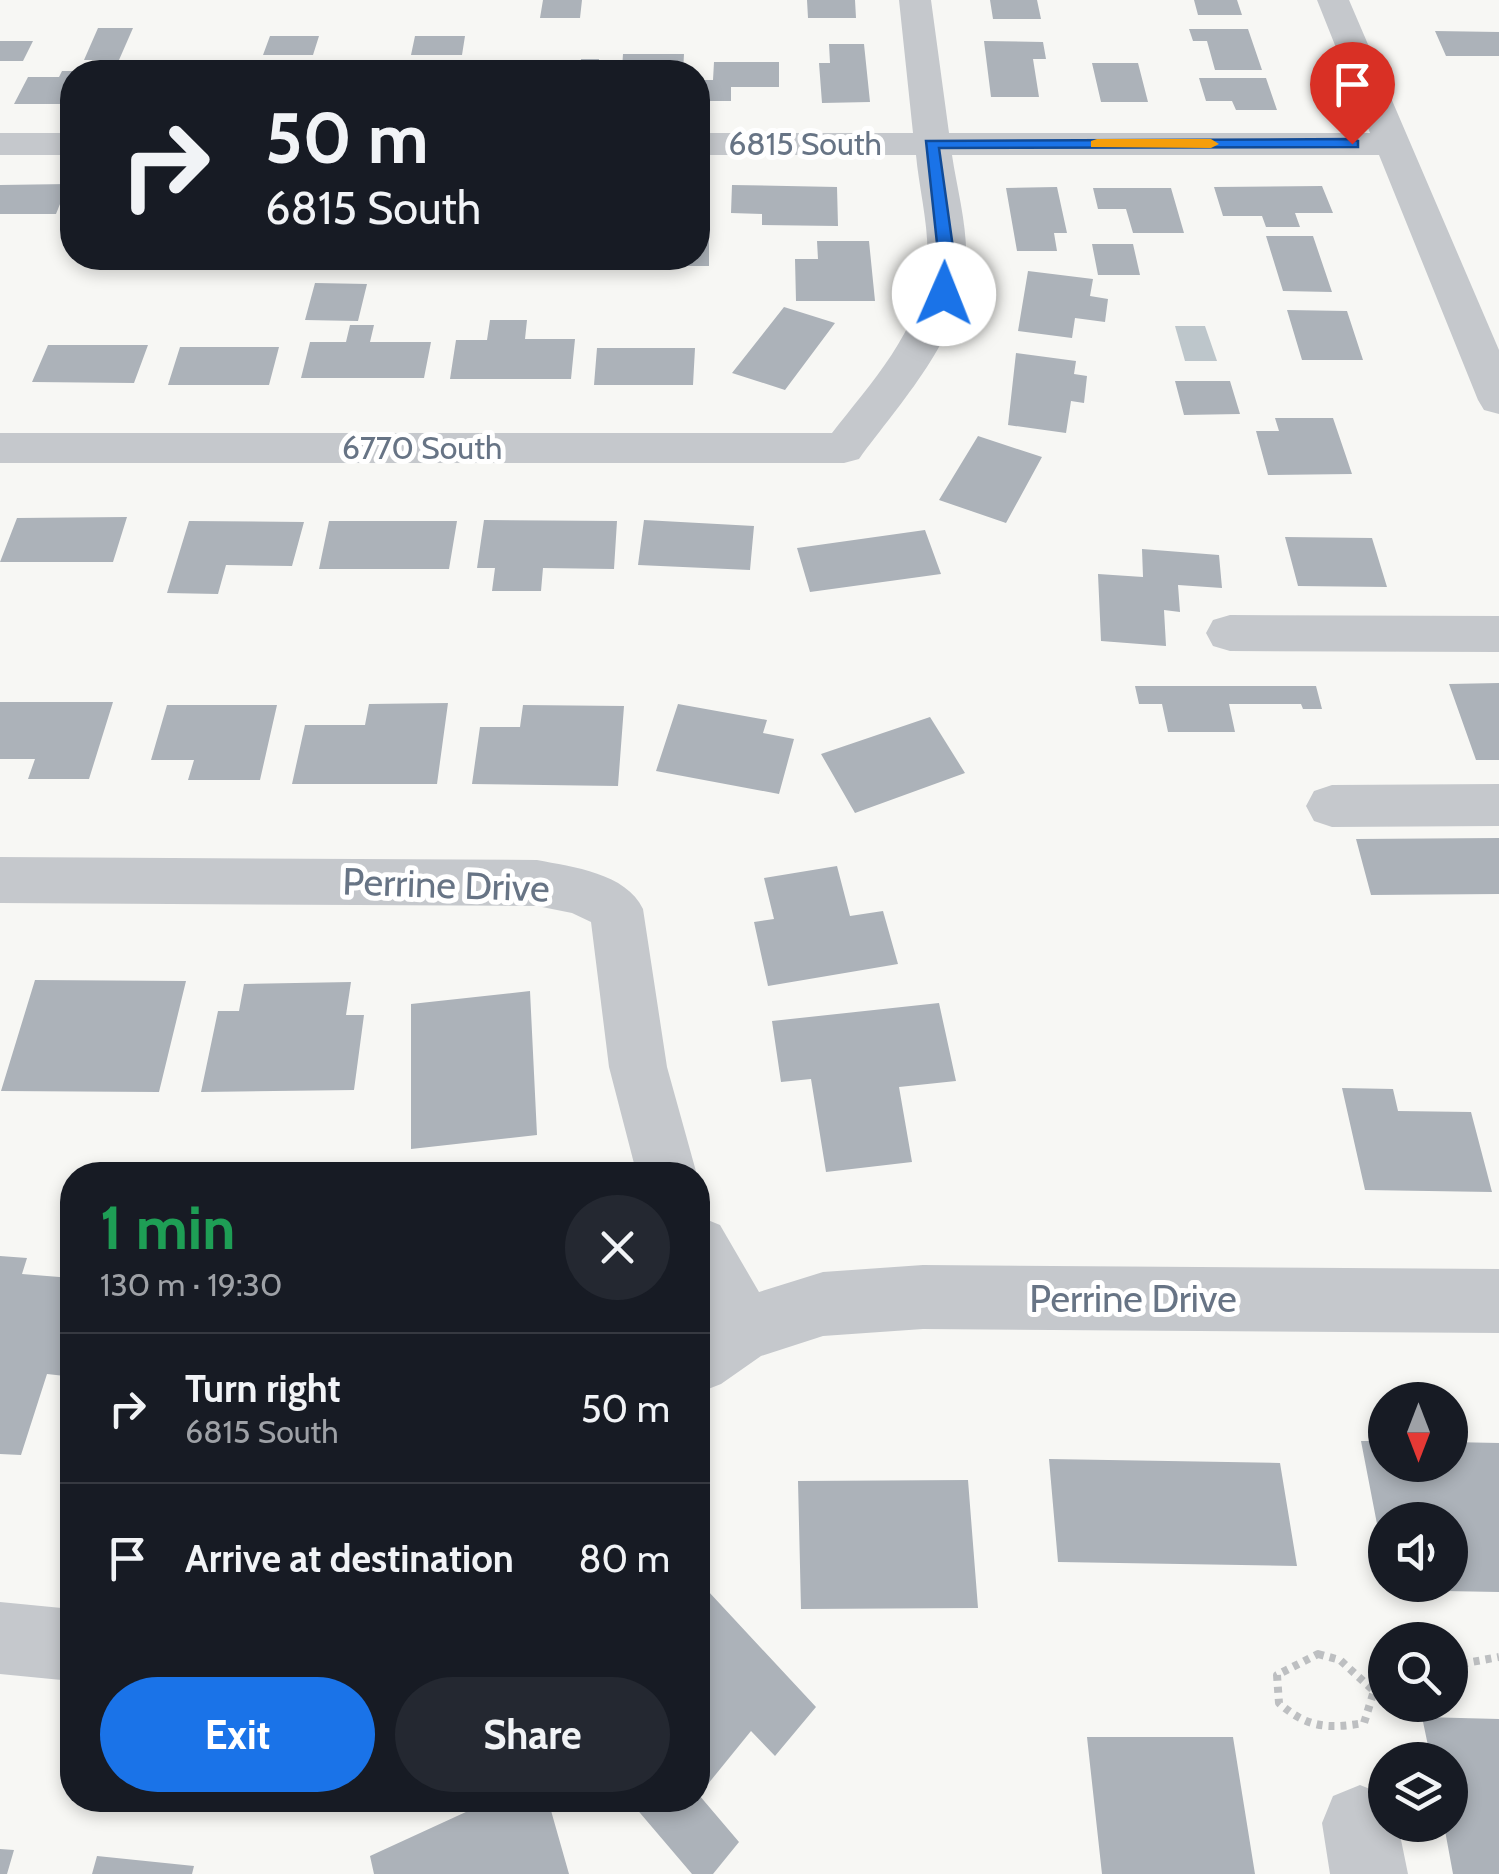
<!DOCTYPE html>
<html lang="en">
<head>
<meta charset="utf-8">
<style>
	:root { --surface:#171b24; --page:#242831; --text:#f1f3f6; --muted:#9ea1a6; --line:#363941; --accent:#1a73e8 }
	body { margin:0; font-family:Cabin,sans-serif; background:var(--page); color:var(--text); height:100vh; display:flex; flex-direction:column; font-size:38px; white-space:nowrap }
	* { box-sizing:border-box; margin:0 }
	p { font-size:32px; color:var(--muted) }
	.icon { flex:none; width:55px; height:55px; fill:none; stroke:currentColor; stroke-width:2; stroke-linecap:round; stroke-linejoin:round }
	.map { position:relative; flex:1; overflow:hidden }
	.sheet { position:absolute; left:60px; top:1162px; width:650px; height:650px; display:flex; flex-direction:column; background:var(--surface); border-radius:40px; box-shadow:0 5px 15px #0003 }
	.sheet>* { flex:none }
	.guide { position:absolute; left:60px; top:60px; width:650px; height:210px; border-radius:40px; box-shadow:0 5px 15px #0003; background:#171b24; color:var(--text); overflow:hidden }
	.needle { width:65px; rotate:180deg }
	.buttons { position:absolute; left:1368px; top:1382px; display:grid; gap:20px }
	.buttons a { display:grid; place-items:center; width:100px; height:100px; border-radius:50%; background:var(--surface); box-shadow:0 5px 15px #0003; font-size:50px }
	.pin { position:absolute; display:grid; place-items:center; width:85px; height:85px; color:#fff; margin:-102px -42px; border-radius:50% 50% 50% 0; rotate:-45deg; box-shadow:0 0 10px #0007 }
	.pin .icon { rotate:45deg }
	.me { position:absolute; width:110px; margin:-55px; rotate:1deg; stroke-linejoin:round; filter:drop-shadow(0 0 8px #0008) }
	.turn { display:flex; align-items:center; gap:35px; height:210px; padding:0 40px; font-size:45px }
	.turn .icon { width:130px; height:130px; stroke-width:2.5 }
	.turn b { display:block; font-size:70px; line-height:85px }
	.round { display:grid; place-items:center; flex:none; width:105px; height:105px; border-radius:52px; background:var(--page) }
	.headline { display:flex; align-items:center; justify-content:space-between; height:170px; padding:0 40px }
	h1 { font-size:60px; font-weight:700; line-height:75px; color:#1e9e55 }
	.action { display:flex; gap:20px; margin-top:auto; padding:20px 40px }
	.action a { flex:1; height:115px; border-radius:60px; background:var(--accent); color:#fff; font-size:40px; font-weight:700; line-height:115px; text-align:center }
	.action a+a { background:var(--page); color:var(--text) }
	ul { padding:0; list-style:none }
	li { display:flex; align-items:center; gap:30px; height:150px; padding:0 40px; border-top:2px solid var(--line) }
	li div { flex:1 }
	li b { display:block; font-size:38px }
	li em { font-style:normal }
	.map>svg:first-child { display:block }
</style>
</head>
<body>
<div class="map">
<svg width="1499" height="1874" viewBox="0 0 1499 1874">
	<rect width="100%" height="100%" fill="#f7f7f4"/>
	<path fill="#bdc6cb" d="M1175,326H1205L1217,361H1185Z"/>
	<path fill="#acb2b9" d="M543,0H582L580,18H540Z
		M807,0H855L856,18H808Z
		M990,0H1037L1041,19H993Z
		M1194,0H1237L1242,15H1198Z
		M98,28H133L119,60H84Z
		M1189,29H1248L1262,70H1215L1207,41H1193Z
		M1435,31L1499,32V56H1446Z
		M270,36H319L313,55H263Z
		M415,36H465L462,55H411Z
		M0,41H33L23,61H0Z
		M984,41L1043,42L1046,59H1033L1039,97H991Z
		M829,44H864L870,102L822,103L819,63H830Z
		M623,54H684L683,72H609L622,69Z
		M581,59H599L598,72H580Z
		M319,61H395L392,72H315Z
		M129,62L203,63L199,72H124Z
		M714,62H779V87H731V101H701V80H713Z
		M1092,63H1138L1148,102H1101Z
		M62,71H72V104H14L28,77H59Z
		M1199,78H1266L1277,110H1236L1232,101H1206Z
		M68,184L56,214H0V185Z
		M732,185L837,187L838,226L762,225V214L731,213Z
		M1322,186L1333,213H1295L1300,227H1266L1262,216H1223L1214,187Z
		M1057,187L1067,233H1054L1057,251H1017L1006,188Z
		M1093,188H1171L1184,233H1133L1126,209H1098Z
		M698,233H709V266H671L672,258H698Z
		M1266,236H1313L1332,292L1283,291Z
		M817,241H869L875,301H796L795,259H818Z
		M1092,244H1133L1140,275H1098Z
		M1028,271L1093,279L1090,296L1108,299L1105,322L1075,318L1072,338L1018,331Z
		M315,283L367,284L358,321L305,320Z
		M784,307L835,323L785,390L732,373Z
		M1287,310L1347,311L1363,360H1302Z
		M490,320H527L525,339H575L571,379H450L456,340H487Z
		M350,325H374L370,342H431L424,378H301L310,342H346Z
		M48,345H148L134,383L32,382Z
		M180,347H279L269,385H168Z
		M597,348H695L693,385H594Z
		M1016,353L1076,361L1074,374L1087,376L1084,403L1071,401L1066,433L1008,425Z
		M1175,381H1230L1240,414L1184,415Z
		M1275,418H1333L1352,474L1268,475L1256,431H1279Z
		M978,436L1042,457L1006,523L939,500Z
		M127,517L113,562H0L17,518Z
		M484,520L617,521L614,569L543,568L541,591H492L495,568H477Z
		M644,520L754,526L750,570L638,565Z
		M189,521L304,522L292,566L226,565L218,594L167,593Z
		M329,521H457L449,569H319Z
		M925,530L941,574L810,592L797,548Z
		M1285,537L1372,538L1387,587L1298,586Z
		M1142,549L1219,555L1222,588L1178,585L1180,612L1164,610L1166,646L1101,641L1098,574L1143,577Z
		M1499,683V760H1476L1449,684Z
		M1135,686H1316L1322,709H1303L1301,704H1229L1235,732H1168L1162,704H1139Z
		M0,702H113L89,779H28L35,759H0Z
		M448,703L437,784H292L305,725H365L369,704Z
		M678,704L767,720L763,733L794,739L779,794L656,771Z
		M167,705H277L260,780H188L194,760H151Z
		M523,705L624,706L618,786L472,784L480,727H520Z
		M930,717L965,773L855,813L821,754Z
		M1499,838V894L1371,895L1356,839Z
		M837,866L850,916L883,911L898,964L768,986L754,922L774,919L764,878Z
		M35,980L186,981L159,1092L1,1091Z
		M351,982L346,1015H364L354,1090L201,1092L218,1011H239L244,984Z
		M530,991L537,1135L411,1149V1004Z
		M939,1003L956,1081L899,1087L912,1162L826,1172L811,1079L781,1082L772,1021Z
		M1342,1088L1393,1089L1398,1111L1471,1112L1492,1192L1365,1190Z
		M0,1256L27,1258L22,1274L72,1278V1354L65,1376L47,1374L21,1455L0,1454Z
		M1361,1441H1385V1465H1450V1442L1499,1443V1592L1390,1590L1389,1585H1450V1520H1385L1383,1555Z
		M1049,1459L1280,1463L1297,1566L1058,1562Z
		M968,1480L978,1608L801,1609L798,1481Z
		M708,1591L816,1707L775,1756L751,1731L699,1795L739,1842L713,1874H692L629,1800H698V1603Z
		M1422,1717L1499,1719V1874H1453L1444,1825H1450V1760H1431Z
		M1087,1737H1233L1255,1874H1102Z
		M492,1800H548L569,1874H374L370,1856Z
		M0,1849L14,1850L7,1874H0Z
		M97,1856L194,1866L192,1874H92Z"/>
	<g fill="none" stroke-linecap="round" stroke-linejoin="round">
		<path stroke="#bdbfc1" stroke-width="8" stroke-dasharray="6 6" stroke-linecap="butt" d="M1318,1654L1340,1660L1374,1691L1364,1723C1328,1729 1307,1728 1279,1703L1277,1675Z
			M1450,1666L1499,1657
			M1374,1691L1385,1680"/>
		<path fill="#c5c8cc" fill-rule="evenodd" d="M899,0H931L949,133H1370L1317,0H1349L1499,350V414L1484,410L1478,400L1379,155H952C957,189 968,228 966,263C963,336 900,403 859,459L844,463H0V433H832C870,384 921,330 927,264C930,230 919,189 916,155H698V133H913Z
			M0,133H72V155H0Z
			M1230,615L1499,616V652L1230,651L1213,646L1206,633L1213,620Z
			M1499,784V826L1332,827L1314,821L1306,806L1314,791L1332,785Z
			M0,857L537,860C573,867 626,873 643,909L667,1067L697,1175H637L609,1067L591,922L572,913L537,906L0,903Z
			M698,1216L720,1225L759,1292L823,1272L923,1265L1499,1269V1333L923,1329L823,1336L761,1356L721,1384L698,1393V1323L703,1319L698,1308Z
			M0,1602L72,1609V1681L0,1674Z
			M1360,1785L1385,1795V1825H1398L1408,1874H1330L1322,1823L1333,1796Z"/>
	</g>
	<path fill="#1a73e8" stroke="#114b97" stroke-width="2.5" d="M1352,139L1358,141V147L939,148L955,262L952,294L944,299L936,294L939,262L926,141Z"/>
	<path fill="#f59e0b" d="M1097,139H1211L1219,144L1211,148L1091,147V141Z"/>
	<g text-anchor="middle" stroke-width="10" stroke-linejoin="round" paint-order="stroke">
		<g font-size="32" fill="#677485" stroke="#fff">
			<text x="805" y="155">6815 South</text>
			<text x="422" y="459">6770 South</text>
		</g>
		<g font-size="38" fill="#677485" stroke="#fff">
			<text transform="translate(446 885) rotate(2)" y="13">Perrine Drive</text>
			<text x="1133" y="1312">Perrine Drive</text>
		</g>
	</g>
</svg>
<div class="buttons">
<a><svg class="needle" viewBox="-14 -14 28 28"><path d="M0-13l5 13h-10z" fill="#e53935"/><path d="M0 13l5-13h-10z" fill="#9ea1a6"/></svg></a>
<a><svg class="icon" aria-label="sound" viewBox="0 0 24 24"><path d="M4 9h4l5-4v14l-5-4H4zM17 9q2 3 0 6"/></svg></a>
<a><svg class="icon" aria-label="search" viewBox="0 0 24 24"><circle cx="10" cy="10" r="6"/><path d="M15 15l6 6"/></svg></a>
<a><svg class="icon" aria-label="layers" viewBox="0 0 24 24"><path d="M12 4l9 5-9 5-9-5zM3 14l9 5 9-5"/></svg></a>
</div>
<div class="pin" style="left:1352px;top:144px;background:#d93025"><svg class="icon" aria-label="arrive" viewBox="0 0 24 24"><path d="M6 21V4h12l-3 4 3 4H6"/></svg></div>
<svg class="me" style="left:944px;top:294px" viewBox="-20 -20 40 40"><circle r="19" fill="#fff"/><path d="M0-13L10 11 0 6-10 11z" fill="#1a73e8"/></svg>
<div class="guide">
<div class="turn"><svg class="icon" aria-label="right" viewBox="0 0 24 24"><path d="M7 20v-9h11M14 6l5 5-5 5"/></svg><div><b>50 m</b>6815 South</div></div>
</div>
<section class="sheet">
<div class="headline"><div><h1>1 min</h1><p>130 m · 19:30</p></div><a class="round"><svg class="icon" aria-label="close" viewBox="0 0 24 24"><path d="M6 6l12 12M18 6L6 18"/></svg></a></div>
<ul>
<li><svg class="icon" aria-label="right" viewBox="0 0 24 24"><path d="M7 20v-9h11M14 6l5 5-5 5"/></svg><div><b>Turn right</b><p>6815 South</p></div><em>50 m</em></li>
<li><svg class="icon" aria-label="arrive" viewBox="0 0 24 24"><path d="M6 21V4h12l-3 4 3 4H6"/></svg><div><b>Arrive at destination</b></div><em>80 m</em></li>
</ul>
<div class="action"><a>Exit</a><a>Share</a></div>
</section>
</div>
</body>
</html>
